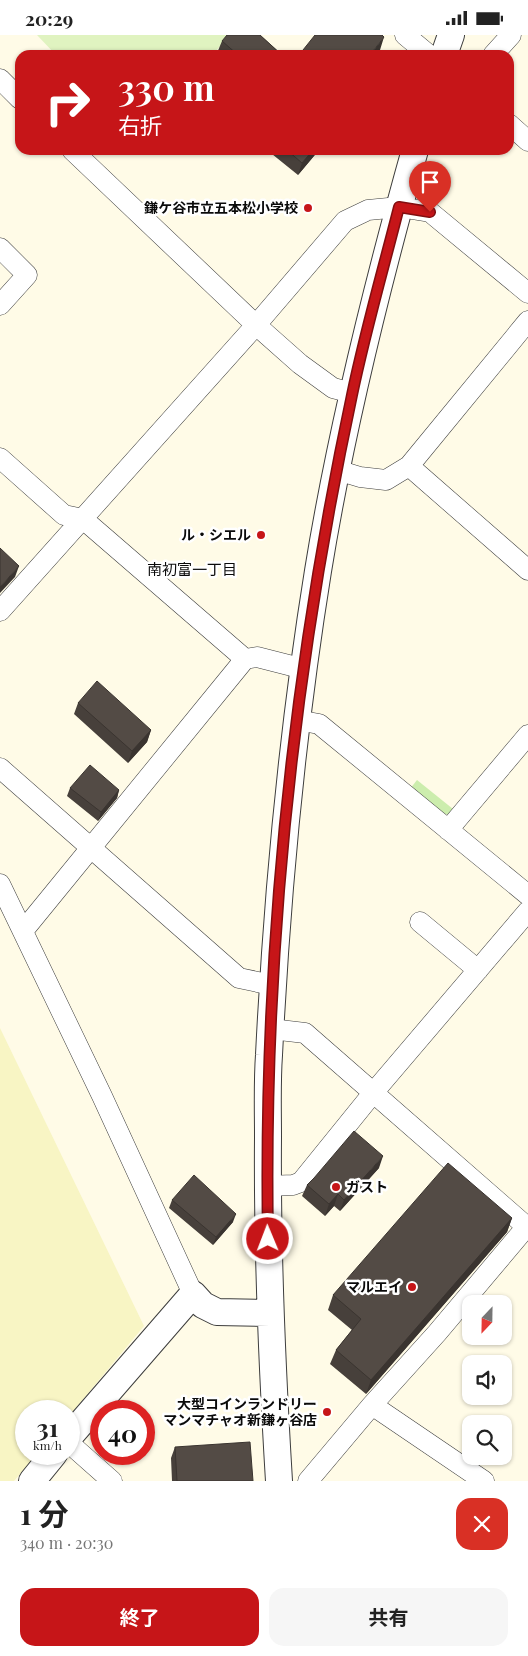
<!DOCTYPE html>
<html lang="ja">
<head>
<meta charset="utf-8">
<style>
	:root { --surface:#fff; --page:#f6f6f6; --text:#222; --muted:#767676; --accent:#c61518 }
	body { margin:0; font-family:"Playfair Display","Noto Sans JP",serif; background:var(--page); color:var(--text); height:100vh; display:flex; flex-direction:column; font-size:19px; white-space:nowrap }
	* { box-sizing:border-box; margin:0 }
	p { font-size:16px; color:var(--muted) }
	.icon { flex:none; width:28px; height:28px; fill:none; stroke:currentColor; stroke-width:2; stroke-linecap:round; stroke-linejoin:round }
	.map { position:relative; height:1446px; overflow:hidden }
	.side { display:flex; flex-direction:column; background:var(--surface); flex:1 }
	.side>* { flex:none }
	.guide { position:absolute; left:15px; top:15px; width:499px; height:105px; border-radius:15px; box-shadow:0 1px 4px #0004; background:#c61518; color:#fff; overflow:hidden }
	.needle { width:32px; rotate:202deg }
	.fabs { position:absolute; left:462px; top:1260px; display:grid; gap:10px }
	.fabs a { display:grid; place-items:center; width:50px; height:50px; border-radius:10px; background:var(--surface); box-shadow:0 1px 4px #0004; font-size:25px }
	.speed { position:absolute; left:15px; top:1365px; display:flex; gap:10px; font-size:25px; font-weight:700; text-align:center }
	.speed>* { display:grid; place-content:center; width:65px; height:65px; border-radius:50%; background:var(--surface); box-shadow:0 1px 4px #0004; line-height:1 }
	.speed small { font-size:12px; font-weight:400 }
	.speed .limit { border:8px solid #d22; background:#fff; color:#111 }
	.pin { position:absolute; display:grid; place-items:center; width:42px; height:42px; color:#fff; margin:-51px -21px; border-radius:50% 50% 50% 0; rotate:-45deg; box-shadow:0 0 5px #0007 }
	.pin .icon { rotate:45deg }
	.me { position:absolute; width:55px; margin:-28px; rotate:359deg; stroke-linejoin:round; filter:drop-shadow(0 0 4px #0008) }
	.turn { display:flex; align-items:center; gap:18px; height:105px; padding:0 20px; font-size:22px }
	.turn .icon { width:65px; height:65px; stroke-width:2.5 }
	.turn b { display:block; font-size:35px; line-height:42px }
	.round { display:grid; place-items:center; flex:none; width:52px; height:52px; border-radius:15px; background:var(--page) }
	.overview { display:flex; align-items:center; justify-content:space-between; height:85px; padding:0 20px }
	h1 { font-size:30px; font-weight:700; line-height:38px }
	.cta { display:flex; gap:10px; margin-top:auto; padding:10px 20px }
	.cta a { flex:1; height:58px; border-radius:15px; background:var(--accent); color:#fff; font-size:20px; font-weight:700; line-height:58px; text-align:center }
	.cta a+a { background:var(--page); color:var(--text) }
	.status { display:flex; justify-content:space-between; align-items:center; height:35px; padding:0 25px; background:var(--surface); direction:ltr }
	.status svg { height:14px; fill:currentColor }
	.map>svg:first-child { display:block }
</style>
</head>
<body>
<div class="status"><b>20:29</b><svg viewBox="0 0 49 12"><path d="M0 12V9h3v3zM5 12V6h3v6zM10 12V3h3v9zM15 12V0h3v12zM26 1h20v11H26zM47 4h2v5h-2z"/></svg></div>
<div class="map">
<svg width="528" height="1446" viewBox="0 0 528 1446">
	<rect width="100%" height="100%" fill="#fffbe7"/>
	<path fill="#f8f5c4" d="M0,993L144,1291L69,1381V1376H26V1419H37L14,1446H0Z"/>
	<path fill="#ccedad" d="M417,745L453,774L449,779L440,780L410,754Z"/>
	<path fill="#e0f3c0" d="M37,0H230L213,19L214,20H56Z"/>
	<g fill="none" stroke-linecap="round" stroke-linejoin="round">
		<g stroke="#3d3d3d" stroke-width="21">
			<path id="minor" d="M405,0L429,20
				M493,20L511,0
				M0,44L20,64
				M509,89L528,106
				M72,115L256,290L300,329L333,353L352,358
				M0,213L27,240L0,270
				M0,423L64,480L83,484L245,624
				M409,431L528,535
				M337,435L360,442L386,445L409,431L528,286
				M0,576L256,290L345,186L368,175L399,172L430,177L528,258
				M297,685L319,689L528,860
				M0,733L239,943L272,950
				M448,795L528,700
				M0,849L102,1061L193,1259
				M420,887L478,935
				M23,896L245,624L257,622L304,634
				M271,994L305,998L527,1192
				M267,1151L293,1150L301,1147L373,1058L528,876
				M372,1370L484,1446
				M69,1408L112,1446
				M308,1446L372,1370L437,1298L528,1190"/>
		</g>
		<g stroke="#3d3d3d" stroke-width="28">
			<path id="tertiary" d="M444,20L451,0
				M69,1402L193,1259L203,1270L217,1277L270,1278
				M32,1446L54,1419
				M279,1446C272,1331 267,1217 268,1102C268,1075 267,1047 269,1020C277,858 292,697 318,536C341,394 376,254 415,115"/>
		</g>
		<use href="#minor" stroke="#fff" stroke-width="20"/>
		<use href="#tertiary" stroke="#fff" stroke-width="26"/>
	</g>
	<path fill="#47403b" d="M261,1L282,20H220L217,18L222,6Z
		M267,115H319L298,140Z
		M78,668L151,695L147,707L128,728L74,679Z
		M70,753L119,755L117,763L98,786L67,761Z
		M379,1133L340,1176L334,1171L325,1181L302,1161L307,1150Z
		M172,1165L233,1187L213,1210L169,1173Z
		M512,1183L507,1197L366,1359L330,1329L336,1315L352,1295L328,1275L333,1260Z
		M175,1412L253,1446H172L171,1423Z"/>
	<path fill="#3a3430" d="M384,2L380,15L375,20H370Z
		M313,115H319L298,140L302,128Z
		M19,531L15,542L0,558V552Z
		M151,695L147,707L128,728L132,716Z
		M119,755L117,763L98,786L101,777Z
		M383,1121L379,1133L340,1176L344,1165Z
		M338,1159L334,1171L325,1181L329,1169Z
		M236,1179L233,1187L213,1210L216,1202Z
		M512,1183L507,1197L366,1359L371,1345Z"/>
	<path fill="#534b45" stroke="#3a3430" d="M227,0H260L282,20H238L222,6Z
		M315,0H382L384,2L370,20H299Z
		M287,115H313L302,128Z
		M0,513L19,531L0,552Z
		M97,646L151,695L132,716L78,668Z
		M90,730L119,755L101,777L70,753Z
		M354,1096L383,1121L344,1165L338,1159L329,1169L307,1150L314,1143Z
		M448,1128L512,1183L371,1345L336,1315L361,1284L333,1260Z
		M194,1140L236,1179L216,1202L172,1165Z
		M250,1407L253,1446H177L175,1412Z"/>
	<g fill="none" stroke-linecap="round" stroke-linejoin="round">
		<g stroke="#810e10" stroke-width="12">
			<path id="route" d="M268,1204C263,921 293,637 352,360C365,297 383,235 399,172L430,177"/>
		</g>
		<use href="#route" stroke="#c61518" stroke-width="9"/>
	</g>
	<g fill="#c61518" stroke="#fff" stroke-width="2">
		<circle cx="308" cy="173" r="5"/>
		<circle cx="261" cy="500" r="5"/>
		<circle cx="336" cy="1152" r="5"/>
		<circle cx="412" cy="1252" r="5"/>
		<circle cx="327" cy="1377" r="5"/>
	</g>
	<g text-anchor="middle" stroke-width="5" stroke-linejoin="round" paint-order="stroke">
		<g font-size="14" font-weight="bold" fill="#0a0a0a" stroke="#fff" text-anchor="end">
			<text x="298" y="178">鎌ケ谷市立五本松小学校</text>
			<text x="251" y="505">ル・シエル</text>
			<text x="346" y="1157" text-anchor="start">ガスト</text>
			<text x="402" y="1257">マルエイ</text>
			<text x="317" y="1374">大型コインランドリー<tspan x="317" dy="16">マンマチャオ新鎌ヶ谷店</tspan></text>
		</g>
		<g font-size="15" fill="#0a0a0a" stroke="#fff">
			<text x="192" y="540">南初富一丁目</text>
		</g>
	</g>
</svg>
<div class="fabs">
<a><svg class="needle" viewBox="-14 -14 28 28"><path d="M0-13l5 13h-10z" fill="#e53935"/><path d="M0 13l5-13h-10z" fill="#767676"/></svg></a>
<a><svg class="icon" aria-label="sound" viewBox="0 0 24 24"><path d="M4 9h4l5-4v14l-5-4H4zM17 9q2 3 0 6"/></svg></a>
<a><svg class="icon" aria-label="search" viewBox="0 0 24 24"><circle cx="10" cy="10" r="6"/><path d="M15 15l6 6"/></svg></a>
</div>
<div class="speed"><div>31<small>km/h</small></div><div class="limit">40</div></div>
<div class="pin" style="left:430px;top:177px;background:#d93025"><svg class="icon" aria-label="arrive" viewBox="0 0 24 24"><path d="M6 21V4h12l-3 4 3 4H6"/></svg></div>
<svg class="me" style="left:268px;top:1204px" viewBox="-20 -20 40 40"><circle r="17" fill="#c61518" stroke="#fff" stroke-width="3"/><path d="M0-11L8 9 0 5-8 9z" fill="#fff"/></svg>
<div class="guide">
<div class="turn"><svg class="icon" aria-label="right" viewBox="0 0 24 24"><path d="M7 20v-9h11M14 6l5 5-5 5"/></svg><div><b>330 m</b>右折</div></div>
</div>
</div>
<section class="side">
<div class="overview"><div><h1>1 分</h1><p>340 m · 20:30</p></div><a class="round" style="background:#d93025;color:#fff"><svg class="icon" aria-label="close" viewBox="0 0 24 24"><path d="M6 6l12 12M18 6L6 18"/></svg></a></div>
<div class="cta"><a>終了</a><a>共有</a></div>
</section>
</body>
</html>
